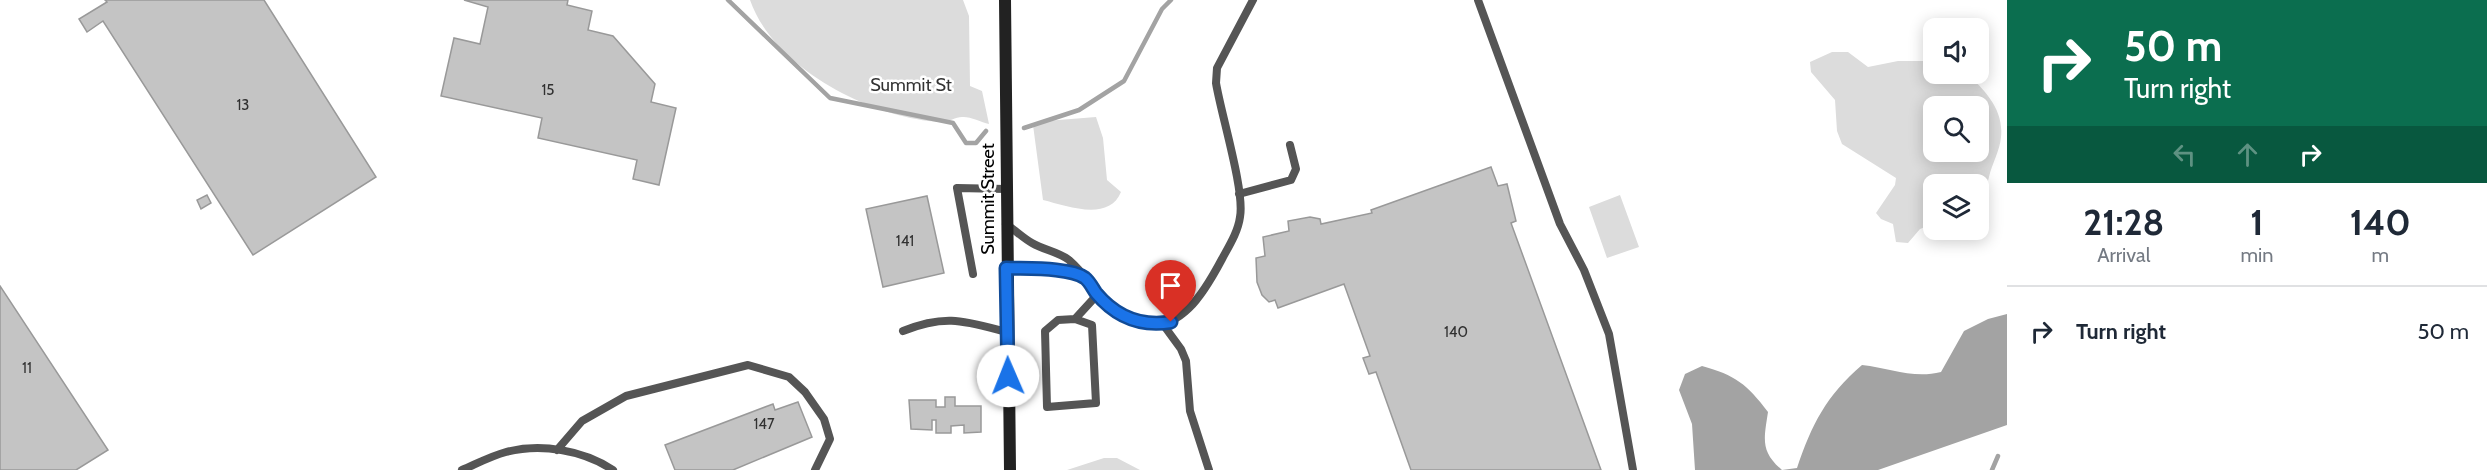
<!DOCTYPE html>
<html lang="en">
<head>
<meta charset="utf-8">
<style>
	:root { --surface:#fff; --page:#f6f6f7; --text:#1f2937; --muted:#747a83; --line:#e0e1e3 }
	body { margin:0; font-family:Cabin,sans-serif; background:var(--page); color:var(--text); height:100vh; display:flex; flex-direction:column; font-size:22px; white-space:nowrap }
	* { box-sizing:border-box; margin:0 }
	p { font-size:20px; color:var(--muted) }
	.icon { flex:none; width:33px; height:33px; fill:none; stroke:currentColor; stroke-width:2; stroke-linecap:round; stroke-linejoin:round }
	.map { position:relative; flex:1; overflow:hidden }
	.side { display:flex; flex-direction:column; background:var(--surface); width:480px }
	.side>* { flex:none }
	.top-card { background:#0b6e4f; color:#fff; overflow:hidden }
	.controls { position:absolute; left:1923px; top:18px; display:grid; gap:12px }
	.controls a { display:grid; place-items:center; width:66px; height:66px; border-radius:12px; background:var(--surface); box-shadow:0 3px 15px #0003; font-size:30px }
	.pin { position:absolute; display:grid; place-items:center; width:51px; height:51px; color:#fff; margin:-62px -26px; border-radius:50% 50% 50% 0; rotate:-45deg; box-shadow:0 0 6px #0007 }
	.pin .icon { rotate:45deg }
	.me { position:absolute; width:66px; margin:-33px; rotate:359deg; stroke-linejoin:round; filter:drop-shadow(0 0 4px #0008) }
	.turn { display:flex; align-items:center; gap:21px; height:126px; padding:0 18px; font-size:27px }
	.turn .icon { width:78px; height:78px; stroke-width:2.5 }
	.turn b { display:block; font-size:42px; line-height:51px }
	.lanes { display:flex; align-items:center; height:57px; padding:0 18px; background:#0003; justify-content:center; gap:30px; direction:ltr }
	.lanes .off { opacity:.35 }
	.eta { display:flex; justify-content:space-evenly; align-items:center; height:102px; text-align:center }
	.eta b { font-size:36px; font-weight:800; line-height:42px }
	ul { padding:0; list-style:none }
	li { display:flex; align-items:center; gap:18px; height:90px; padding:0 18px; border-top:2px solid var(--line) }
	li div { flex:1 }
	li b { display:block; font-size:22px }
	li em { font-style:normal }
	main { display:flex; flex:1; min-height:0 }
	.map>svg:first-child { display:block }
</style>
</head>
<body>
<main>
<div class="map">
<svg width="2007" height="470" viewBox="0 0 2007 470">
	<rect width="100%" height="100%" fill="#fff"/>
	<path fill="#dcdcdc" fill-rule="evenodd" d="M750,0H963L969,16L970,86L982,91L989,124C981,122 969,116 962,117C955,117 948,123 940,122C872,118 774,69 750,0Z
		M1832,52H1848L1868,67L1898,61H1933L1934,74H1967C1985,90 2004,110 2001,137C2000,150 1992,164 1989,177C1984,194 1989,200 1979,216L1978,184H1934L1933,224L1920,229L1908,243L1896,242L1893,224L1881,219L1876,213L1895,185L1896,178L1842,144L1837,131L1835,100L1811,72L1810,62ZM1934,106H1978V152H1934Z
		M1096,117L1103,138L1107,180L1121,192C1109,222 1067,206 1043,200L1033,125L1046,121Z
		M1620,195L1639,247L1607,258L1589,207Z
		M1104,458H1117L1140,470H1067Z"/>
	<path fill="#a3a3a3" d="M2007,314V425L1878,470H1695L1692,424L1679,390L1685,374L1702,366C1735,375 1747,384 1768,412C1764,439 1760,451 1782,470L1797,468C1812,424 1826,396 1862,365C1890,368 1913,379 1941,372L1964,331L1988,319Z"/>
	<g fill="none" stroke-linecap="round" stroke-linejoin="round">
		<path stroke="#a3a3a3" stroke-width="4.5" d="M728,0L830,98L953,123L966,143H976L986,131
			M1024,128L1079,110L1124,81L1162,9L1171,0
			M1992,470L1998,456"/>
	</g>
	<path fill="#c4c4c4" stroke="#999" stroke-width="1.5" d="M105,0H264L376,177L253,255L103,21L87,32L79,19L107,2Z
		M464,0H568L567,5L592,11L588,30L613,36L655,84L651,102L676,108L659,185L633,179L637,160L538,138L542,118L441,96L454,38L480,44L488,7Z
		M1491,167L1498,186L1507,184L1516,221L1511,223L1601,470H1411L1376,372L1369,374L1363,358L1370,356L1344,284L1278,308L1275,300L1269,302L1262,295L1257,282L1256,258L1265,256L1263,237L1289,231L1288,221L1310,217L1320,219L1321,224L1372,213L1371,210Z
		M207,195L211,203L201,209L197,200Z
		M927,196L944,273L883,287L866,209Z
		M0,286L108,450L76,470H0Z
		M945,397H955V406H981V432L964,433V425L951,426V433H936V420H932V430L911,429L909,400H936V407H945Z
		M798,402L812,437L733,470H675L665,445L773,404L775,410Z"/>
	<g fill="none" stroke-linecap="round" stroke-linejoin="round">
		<path stroke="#555" stroke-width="8" d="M1478,0L1560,224L1584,270L1609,334L1633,470
			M1239,194L1291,180L1296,169L1290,145
			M1006,224C1015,230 1023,238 1032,243C1044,250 1059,252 1069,260C1093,281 1105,310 1135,322C1179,338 1205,291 1222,259C1229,246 1238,232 1240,217C1245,191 1221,114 1216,83L1217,68L1253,0
			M1006,268L1061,271L1084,278
			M973,274L957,188L1006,189
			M1075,319L1058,320L1045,331L1047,407L1096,403L1092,325L1075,319L1097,295
			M1162,323L1181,349L1186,361L1190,411L1209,470
			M903,331C946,314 964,321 1007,332
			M557,450L582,421L626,396L748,365L789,377L805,392L824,419L830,439L815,470
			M462,470C476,464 491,456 506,452C541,443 583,450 613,470"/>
		<path stroke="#222" stroke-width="12" d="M1005,0L1010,470"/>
	</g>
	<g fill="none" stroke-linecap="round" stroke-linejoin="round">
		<g stroke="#114b97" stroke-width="15">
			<path id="route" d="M1008,376L1006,268C1026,269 1069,267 1085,278C1090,282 1093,289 1096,293C1116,317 1141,327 1171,322"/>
		</g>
		<use href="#route" stroke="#1a73e8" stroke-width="10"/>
	</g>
	<g text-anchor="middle" stroke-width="5" stroke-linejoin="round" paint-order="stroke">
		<g font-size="15" fill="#313131">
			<text x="548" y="95">15</text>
			<text x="243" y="110">13</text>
			<text x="905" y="246">141</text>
			<text x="1456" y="337">140</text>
			<text x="27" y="373">11</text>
			<text x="764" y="429">147</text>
		</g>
		<g font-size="18" fill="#333" stroke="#fff">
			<text x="911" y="91">Summit St</text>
		</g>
		<g font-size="18" fill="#000" stroke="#fff">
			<text transform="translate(988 199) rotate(-90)" y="6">Summit Street</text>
		</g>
	</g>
</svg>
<div class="controls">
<a><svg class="icon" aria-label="sound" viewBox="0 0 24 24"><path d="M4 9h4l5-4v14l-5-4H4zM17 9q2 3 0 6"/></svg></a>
<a><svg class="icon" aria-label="search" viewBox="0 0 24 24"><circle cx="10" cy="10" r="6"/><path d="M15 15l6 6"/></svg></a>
<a><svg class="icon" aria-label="layers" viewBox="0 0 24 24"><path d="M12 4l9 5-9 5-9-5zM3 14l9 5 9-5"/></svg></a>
</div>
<div class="pin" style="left:1171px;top:322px;background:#d93025"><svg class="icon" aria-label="arrive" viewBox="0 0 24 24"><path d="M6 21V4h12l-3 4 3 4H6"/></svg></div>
<svg class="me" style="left:1008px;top:376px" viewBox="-20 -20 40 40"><circle r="19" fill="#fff"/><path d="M0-13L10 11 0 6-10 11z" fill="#1a73e8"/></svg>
</div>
<section class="side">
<div class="top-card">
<div class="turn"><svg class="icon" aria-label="right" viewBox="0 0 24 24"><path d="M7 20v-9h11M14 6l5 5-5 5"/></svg><div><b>50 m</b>Turn right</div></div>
<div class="lanes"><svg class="icon off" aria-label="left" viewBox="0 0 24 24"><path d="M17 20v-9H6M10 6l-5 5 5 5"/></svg><svg class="icon off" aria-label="ahead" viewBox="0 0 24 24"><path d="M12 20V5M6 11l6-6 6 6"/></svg><svg class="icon" aria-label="right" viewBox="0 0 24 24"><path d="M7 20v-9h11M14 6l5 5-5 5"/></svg></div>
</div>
<div class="eta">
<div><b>21:28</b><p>Arrival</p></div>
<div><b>1</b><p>min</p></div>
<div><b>140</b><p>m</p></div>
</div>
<ul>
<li><svg class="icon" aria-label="right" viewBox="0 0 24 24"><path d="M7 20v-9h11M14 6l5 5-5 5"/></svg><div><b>Turn right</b></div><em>50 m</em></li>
</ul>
</section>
</main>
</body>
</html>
